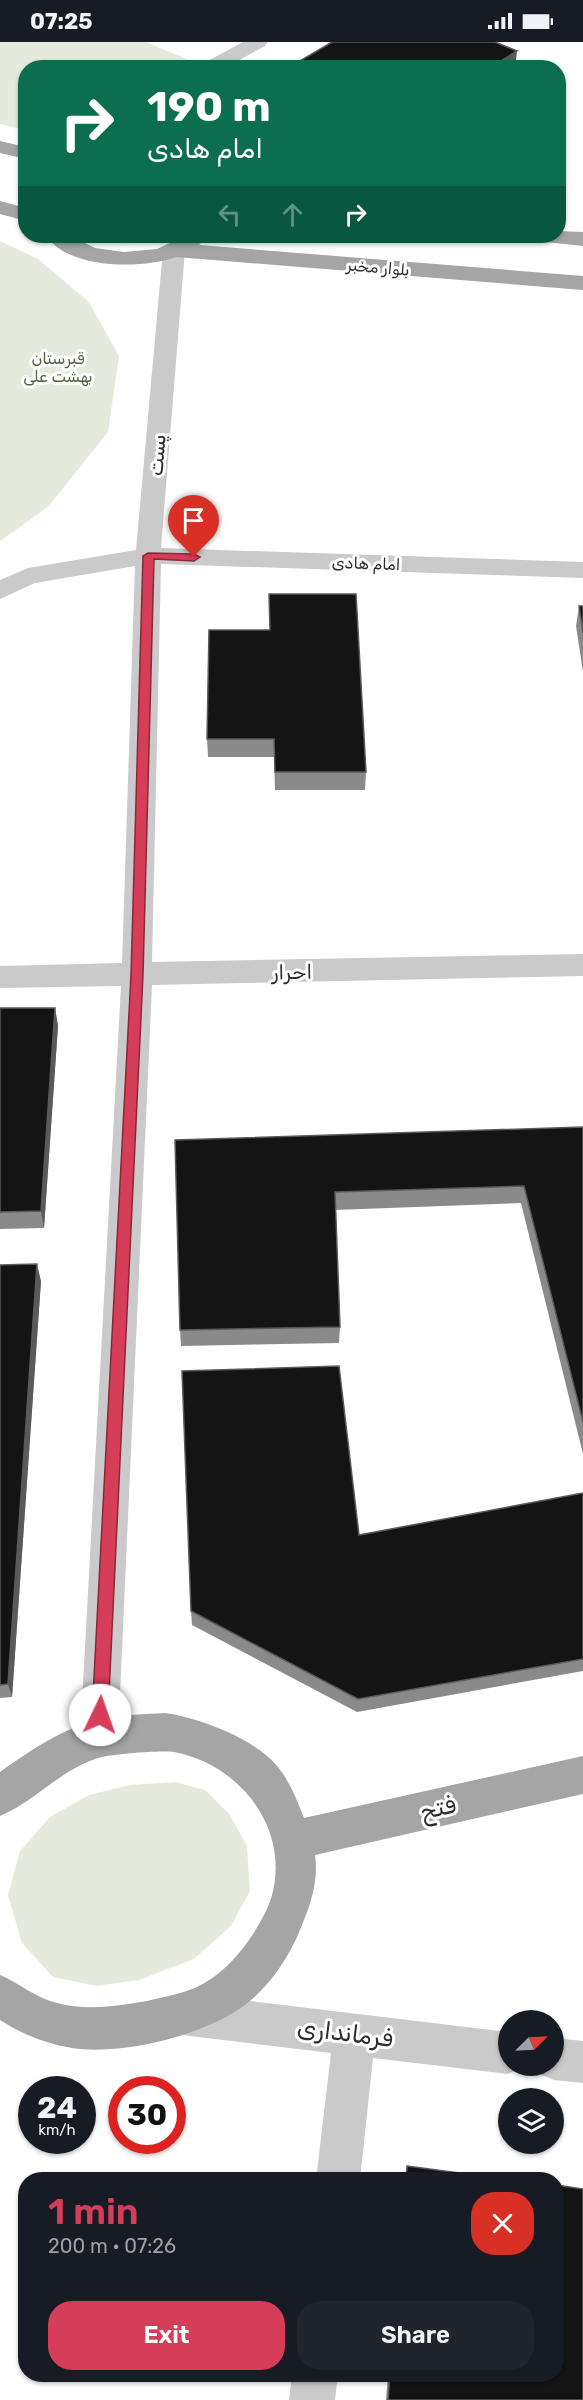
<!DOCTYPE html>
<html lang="en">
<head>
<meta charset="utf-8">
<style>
	:root { --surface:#171b24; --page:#20242c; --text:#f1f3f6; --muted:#9ea1a6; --accent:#d63d58 }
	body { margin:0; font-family:Rubik,"Noto Naskh Arabic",sans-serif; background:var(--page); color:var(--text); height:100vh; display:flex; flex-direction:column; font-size:22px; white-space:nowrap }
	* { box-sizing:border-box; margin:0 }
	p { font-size:20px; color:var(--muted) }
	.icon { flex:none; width:33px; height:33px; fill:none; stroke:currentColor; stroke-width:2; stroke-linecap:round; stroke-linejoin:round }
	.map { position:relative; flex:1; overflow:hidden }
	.details { position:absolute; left:18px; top:2130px; width:546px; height:210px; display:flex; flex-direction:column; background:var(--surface); border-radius:24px; box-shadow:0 2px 4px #0004 }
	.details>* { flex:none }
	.top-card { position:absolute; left:18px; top:18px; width:548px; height:183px; border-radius:24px; box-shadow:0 2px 4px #0004; background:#0b6e4f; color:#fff; overflow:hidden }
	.needle { width:39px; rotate:66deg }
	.buttons { position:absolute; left:498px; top:1968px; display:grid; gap:12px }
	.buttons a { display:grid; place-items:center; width:66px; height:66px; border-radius:50%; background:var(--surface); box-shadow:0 2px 4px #0004; font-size:30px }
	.speed { position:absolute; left:18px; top:2034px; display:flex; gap:12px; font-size:30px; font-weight:700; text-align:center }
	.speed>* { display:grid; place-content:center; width:78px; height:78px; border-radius:50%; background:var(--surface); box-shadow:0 2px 4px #0004; line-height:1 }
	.speed small { font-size:15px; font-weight:400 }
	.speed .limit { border:9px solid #d22; background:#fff; color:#111 }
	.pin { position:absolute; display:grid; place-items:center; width:51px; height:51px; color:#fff; margin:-62px -26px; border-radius:50% 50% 50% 0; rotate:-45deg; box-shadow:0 0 6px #0007 }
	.pin .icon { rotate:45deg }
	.me { position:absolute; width:66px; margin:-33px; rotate:3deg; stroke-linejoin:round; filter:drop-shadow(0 0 4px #0008) }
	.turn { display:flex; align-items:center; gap:21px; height:126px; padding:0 30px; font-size:27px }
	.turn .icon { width:78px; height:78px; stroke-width:2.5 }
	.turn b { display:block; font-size:42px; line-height:51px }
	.lanes { display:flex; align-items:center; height:57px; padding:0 30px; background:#0003; justify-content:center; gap:30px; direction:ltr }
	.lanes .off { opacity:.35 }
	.round { display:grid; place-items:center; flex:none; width:63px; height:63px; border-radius:24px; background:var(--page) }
	.head { display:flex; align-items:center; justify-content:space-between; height:102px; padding:0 30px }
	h1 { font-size:36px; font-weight:600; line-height:45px; color:var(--accent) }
	.button { display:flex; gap:12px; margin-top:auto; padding:12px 30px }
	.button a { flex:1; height:69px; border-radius:24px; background:var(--accent); color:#fff; font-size:24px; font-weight:600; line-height:69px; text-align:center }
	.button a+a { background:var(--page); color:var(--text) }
	.status { display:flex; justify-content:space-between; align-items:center; height:42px; padding:0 30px; background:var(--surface); direction:ltr }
	.status svg { height:16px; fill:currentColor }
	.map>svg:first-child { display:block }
</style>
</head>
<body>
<div class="status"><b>07:25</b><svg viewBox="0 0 49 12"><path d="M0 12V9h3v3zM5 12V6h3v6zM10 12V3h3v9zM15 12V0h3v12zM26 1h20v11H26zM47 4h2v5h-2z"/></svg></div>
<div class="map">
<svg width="583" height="2358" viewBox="0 0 583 2358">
	<rect width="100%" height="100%" fill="#fff"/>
	<path fill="#e5eadc" d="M0,0H146L189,18L176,26H26L25,88L0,82Z
		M92,194H167C143,202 116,205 92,194Z
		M0,199L38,217L89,260L119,314L108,390L48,465L0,499Z
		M175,1740L205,1748L230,1773L247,1804L250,1849L231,1884L194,1917L139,1938L96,1944L53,1935L22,1901L8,1853L20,1809L50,1775L89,1753L130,1743Z"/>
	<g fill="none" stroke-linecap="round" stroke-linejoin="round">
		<path fill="#cacaca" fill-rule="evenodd" d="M243,0H268L265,4L225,26H199L202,22Z
			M174,201L182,203L185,208L161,506L583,520V536L161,522L152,920L583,912V934L152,943L118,1697L113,1710L99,1716L85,1710L80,1697L121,944L0,946V924L122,921L135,524L35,541L0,557V538L28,526L136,508L163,208L166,203Z
			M182,1951L508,1990V2024H524L508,2032L373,2016L360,2138H316L331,2011L182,1993L167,1987L161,1972L167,1957Z
			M554,1996L583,1999V2041L554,2038L539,2032L535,2024H554Z
			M292,2332H338L335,2358H289Z"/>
		<path fill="#a5a5a5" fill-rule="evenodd" d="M0,99L26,105V117L0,111Z
			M0,159L26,166V179L0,172Z
			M558,189L583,190V204L536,199L533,194H558Z
			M46,194H71L95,206L124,210L157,207L185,194H201L204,198L199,203L583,234V248L176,215C142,227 70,228 46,194Z
			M165,1671C200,1676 256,1697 278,1725C290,1740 297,1758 304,1776L583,1714V1752L315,1813C319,1840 310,1864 300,1888C289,1915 272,1940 250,1959C211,1992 123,2014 72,2006C47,2002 21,1992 0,1978V1933C19,1941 36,1956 57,1961C87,1969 117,1964 147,1959C163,1955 180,1952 195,1946C217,1936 236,1917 249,1898C259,1883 269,1867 273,1849C288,1783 238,1722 174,1710C161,1708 115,1712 102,1715C63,1725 36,1759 0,1774V1730C31,1708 66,1684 104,1676C123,1673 145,1672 165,1671Z"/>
	</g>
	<path fill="#8a8a8a" d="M579,564H583V630L576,584Z
		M209,588L366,730L365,748H275L274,715H208L207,697Z
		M0,966H55L58,984L44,1186L0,1187Z
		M583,1085V1412L521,1161L335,1168L340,1285L339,1301L181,1304L180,1288L175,1098Z
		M0,1223L41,1239L12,1655L0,1656Z
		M583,1451V1629L357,1670L192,1583L191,1569L359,1493Z
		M388,2332H556L583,2358H386Z"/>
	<path fill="#5a5a5a" d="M517,9L515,26H490Z
		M55,966L58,984L44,1186L41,1169Z
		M37,1222L41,1239L12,1655L8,1642Z"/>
	<path fill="#141414" stroke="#5a5a5a" stroke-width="1.5" d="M332,0H495L517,9L490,26H288Z
		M269,552H356L366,730H275L274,697H207L209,588H270Z
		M579,564H583V591Z
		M0,966H55L41,1169L0,1170Z
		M583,1085V1380L524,1144L335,1150L340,1285L180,1288L175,1098Z
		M37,1222L8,1642L0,1643V1223Z
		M339,1324L359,1493L583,1451V1617L358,1657L191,1569L182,1329Z
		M407,2124L512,2138H406Z
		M556,2143L583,2147V2358H388L390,2332H556Z"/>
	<path fill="#d63d58" stroke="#8b2839" stroke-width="1.5" d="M148,511L194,512L200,515L194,519L154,517L143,933L108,1673L106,1678L100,1681L95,1678L92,1673L131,933L143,514Z"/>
	<g text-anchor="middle" stroke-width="6" stroke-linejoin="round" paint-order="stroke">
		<g font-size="16" fill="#2d2d2d" stroke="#fff">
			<text transform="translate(378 225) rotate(5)" y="6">بلوار مخبر</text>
			<text transform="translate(366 521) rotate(2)" y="6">امام هادی</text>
		</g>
		<g font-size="16" fill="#54653e" stroke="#fff">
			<text x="58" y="322">قبرستان<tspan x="58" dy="18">بهشت علی</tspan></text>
		</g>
		<g font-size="20" fill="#2d2d2d" stroke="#fff">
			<text transform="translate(157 413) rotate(-85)" y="7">پست</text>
			<text transform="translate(292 930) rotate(-1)" y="7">احرار</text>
		</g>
		<g font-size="24" fill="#2d2d2d" stroke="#fff">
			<text transform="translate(438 1766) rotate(-13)" y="8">فتح</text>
			<text transform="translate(345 1991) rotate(7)" y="8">فرمانداری</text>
		</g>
	</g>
</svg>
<div class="buttons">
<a><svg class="needle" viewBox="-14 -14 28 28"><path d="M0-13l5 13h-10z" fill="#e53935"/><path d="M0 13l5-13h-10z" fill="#9ea1a6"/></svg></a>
<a><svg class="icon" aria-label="layers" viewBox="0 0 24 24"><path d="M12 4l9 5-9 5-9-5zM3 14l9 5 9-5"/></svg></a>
</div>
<div class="speed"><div>24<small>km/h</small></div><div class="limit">30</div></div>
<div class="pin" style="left:194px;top:515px;background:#d93025"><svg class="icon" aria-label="arrive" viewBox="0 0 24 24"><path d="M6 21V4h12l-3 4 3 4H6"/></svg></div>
<svg class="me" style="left:100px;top:1673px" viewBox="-20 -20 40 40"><circle r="19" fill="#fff"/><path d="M0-13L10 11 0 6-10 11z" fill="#d63d58"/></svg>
<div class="top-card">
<div class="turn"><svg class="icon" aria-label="right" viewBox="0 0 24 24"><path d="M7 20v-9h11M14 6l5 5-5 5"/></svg><div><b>190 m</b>امام هادی</div></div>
<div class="lanes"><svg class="icon off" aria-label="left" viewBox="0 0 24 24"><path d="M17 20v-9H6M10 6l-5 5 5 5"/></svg><svg class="icon off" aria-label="ahead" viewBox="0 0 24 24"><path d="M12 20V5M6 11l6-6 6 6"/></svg><svg class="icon" aria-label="right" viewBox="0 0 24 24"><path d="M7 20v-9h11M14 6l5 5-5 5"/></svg></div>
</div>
<section class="details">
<div class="head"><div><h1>1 min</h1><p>200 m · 07:26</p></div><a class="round" style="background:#d93025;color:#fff"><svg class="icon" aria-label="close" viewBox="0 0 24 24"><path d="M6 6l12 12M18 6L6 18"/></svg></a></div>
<div class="button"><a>Exit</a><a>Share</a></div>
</section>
</div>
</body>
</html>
